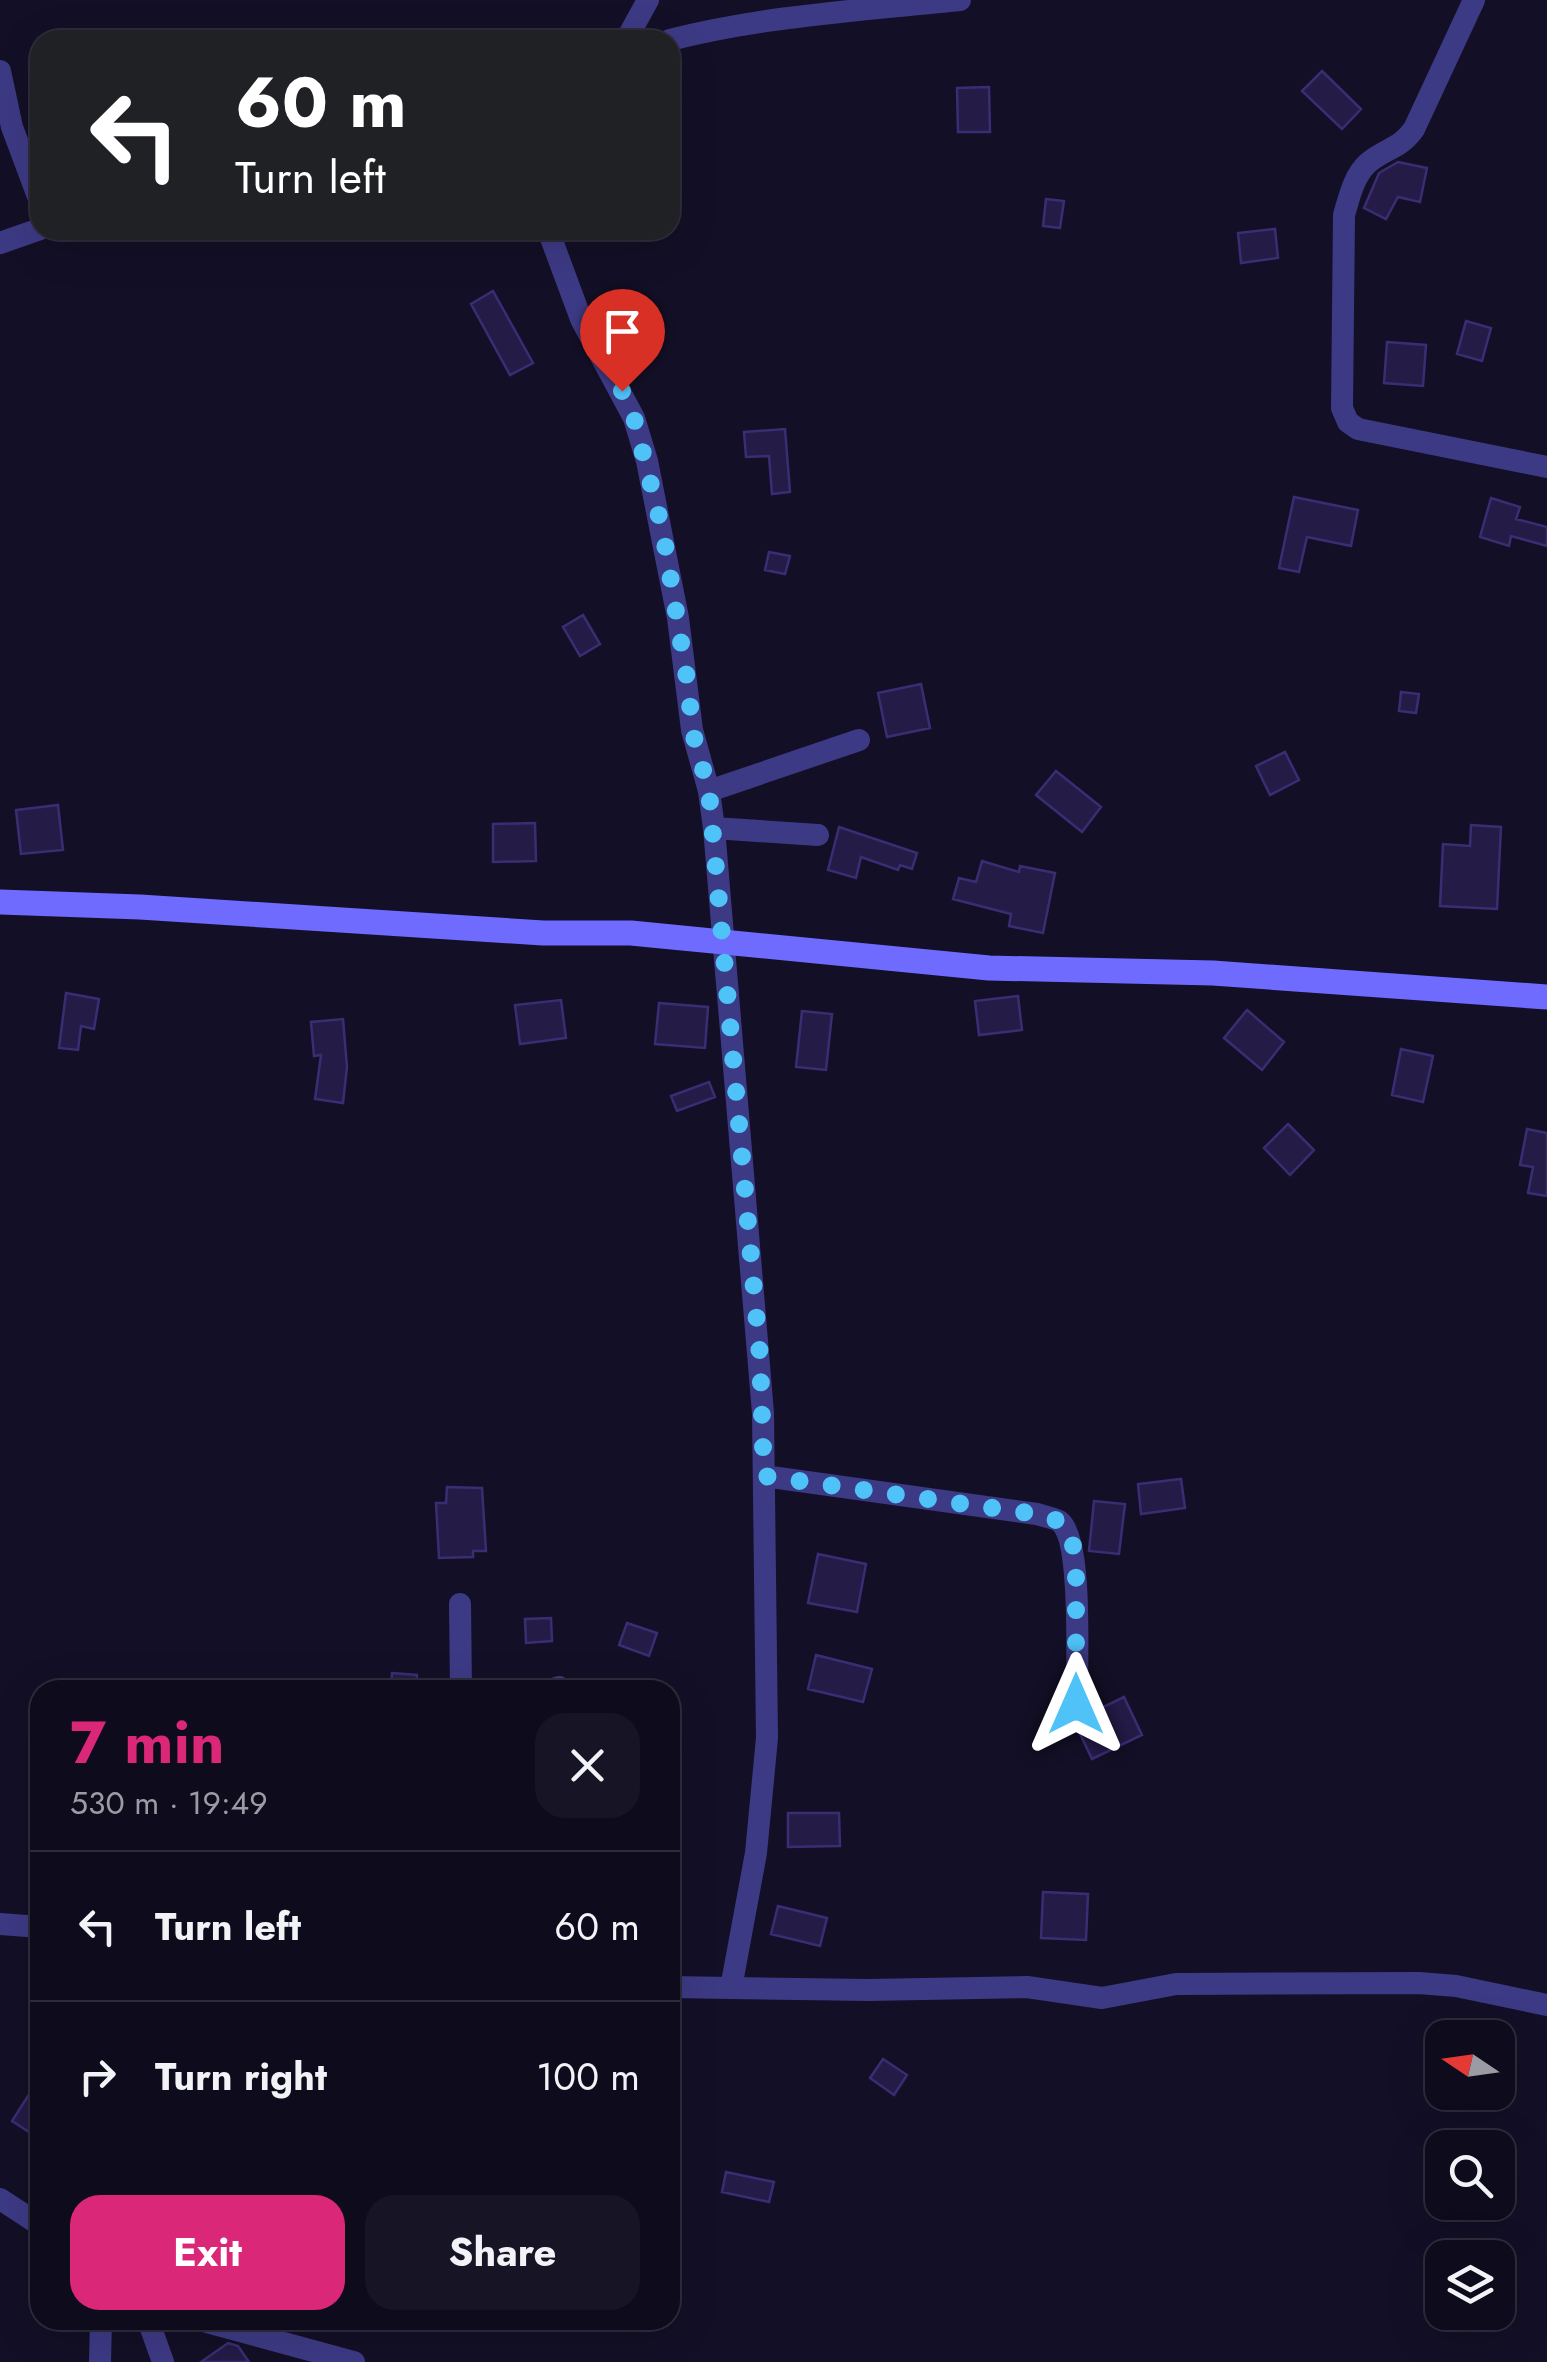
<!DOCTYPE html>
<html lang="en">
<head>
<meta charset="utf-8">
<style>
	:root { --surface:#0e0b1c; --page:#171425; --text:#f1f3f6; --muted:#9b9ba3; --line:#2e2b3b; --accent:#db2777 }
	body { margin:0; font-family:Jost,sans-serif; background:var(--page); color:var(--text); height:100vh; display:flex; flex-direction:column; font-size:38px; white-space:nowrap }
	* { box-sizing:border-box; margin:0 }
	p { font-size:32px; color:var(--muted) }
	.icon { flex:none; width:55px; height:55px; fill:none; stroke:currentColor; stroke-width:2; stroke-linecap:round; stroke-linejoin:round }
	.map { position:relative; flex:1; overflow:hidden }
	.sheet { position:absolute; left:30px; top:1680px; width:650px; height:650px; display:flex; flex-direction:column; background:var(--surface); border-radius:30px; box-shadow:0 10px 40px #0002,0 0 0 2px var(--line) }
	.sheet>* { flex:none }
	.top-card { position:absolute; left:30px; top:30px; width:650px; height:210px; border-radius:30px; box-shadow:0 10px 40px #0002,0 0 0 2px var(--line); background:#202124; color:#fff; overflow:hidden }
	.needle { width:65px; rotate:283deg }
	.tools { position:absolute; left:1425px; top:2020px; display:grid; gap:20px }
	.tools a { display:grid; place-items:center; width:90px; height:90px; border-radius:20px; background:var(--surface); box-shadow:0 10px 40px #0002,0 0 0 2px var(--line); font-size:50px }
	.pin { position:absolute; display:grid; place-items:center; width:85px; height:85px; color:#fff; margin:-102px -42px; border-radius:50% 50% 50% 0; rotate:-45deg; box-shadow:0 0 10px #0007 }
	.pin .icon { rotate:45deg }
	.me { position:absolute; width:110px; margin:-55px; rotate:0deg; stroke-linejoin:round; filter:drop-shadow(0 0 8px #0008) }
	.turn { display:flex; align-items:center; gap:35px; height:210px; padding:0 40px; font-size:45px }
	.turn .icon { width:130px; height:130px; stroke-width:2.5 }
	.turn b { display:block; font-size:70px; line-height:85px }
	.round { display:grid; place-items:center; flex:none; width:105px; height:105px; border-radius:30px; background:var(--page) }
	.headline { display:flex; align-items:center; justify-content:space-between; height:170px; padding:0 40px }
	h1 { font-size:60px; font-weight:700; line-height:75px; color:var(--accent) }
	.button { display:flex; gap:20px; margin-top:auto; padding:20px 40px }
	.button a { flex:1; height:115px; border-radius:30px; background:var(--accent); color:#fff; font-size:40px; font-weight:700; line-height:115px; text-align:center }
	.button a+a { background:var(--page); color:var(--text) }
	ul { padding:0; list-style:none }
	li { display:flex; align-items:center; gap:30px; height:150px; padding:0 40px; border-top:2px solid var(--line) }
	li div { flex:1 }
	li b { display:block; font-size:38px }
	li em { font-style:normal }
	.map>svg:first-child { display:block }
</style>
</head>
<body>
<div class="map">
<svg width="1547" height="2362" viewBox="0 0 1547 2362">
	<rect width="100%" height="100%" fill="#130f26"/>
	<path fill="#241b47" stroke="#3b2d73" stroke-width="2.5" d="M1322,71L1361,109L1342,129L1302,91Z
		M989,87L990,132H958L957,88Z
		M1398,162L1427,168L1420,202L1398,197L1386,219L1364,208L1379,173Z
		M1046,199L1064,201L1060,228L1043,226Z
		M1275,229L1278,258L1241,263L1238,233Z
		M493,291L533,363L510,375L471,304Z
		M1466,321L1491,328L1482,361L1457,354Z
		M1387,342L1426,345L1423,386L1384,383Z
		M785,429L790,492L772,494L769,456L746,457L744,432Z
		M1294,497L1358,510L1351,546L1307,537L1299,572L1279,568Z
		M1491,498L1520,507L1516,519L1547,527V546L1511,536L1509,546L1480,537Z
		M769,552L790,556L785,574L765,570Z
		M583,615L600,644L580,656L563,627Z
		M921,684L930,728L887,737L878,693Z
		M1401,692L1419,694L1416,713L1399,711Z
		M1285,752L1299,780L1270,795L1256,766Z
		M1056,771L1101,807L1082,832L1036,795Z
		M58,805L63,850L21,854L16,810Z
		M535,823L536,861L493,862V824Z
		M1471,825L1501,827L1497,909L1440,906L1443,844L1470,846Z
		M839,827L917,853L912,869L900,865L898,870L861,857L856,878L828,870Z
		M982,861L1019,872L1020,866L1055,873L1043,933L1009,926L1011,914L953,899L959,878L976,882Z
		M66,993L99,999L94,1029L81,1026L78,1050L59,1048Z
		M1018,996L1022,1030L979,1035L975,1001Z
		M561,1000L566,1038L520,1044L515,1005Z
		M659,1003L708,1007L705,1048L655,1044Z
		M1247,1010L1284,1042L1262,1070L1224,1038Z
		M802,1011L832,1014L826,1070L796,1067Z
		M343,1019L347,1067L343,1103L315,1099L321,1055L314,1056L311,1022Z
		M1401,1049L1433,1056L1423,1102L1392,1095Z
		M709,1082L715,1097L677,1111L671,1096Z
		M1288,1124L1314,1150L1290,1175L1264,1148Z
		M1527,1129L1547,1133V1196L1528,1193L1533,1167L1520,1165Z
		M1181,1479L1185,1508L1141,1514L1138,1484Z
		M447,1487L482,1488L486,1551H473V1557L439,1558L436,1503H446Z
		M1094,1501L1125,1504L1119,1554L1089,1551Z
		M818,1554L866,1564L857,1612L808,1603Z
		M551,1618L552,1641L526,1643L525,1619Z
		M627,1623L657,1633L649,1656L619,1645Z
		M816,1655L872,1669L863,1702L808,1689Z
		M392,1673L417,1675L416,1690H391Z
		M1124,1697L1142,1735L1092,1759L1074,1721Z
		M788,1813H839L840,1846L788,1847Z
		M1043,1892L1088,1894L1086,1940L1041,1938Z
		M778,1906L827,1918L820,1946L771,1934Z
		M883,2059L907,2075L894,2095L870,2078Z
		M40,2077V2139L12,2121Z
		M726,2172L774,2182L769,2202L722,2192Z
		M228,2343L238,2346L249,2362H201Z"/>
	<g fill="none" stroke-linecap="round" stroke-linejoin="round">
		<path stroke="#3d3a85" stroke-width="22" d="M1474,0L1414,129C1399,150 1385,148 1368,163C1354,175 1349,198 1344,215L1342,408L1348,422L1358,429L1547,467
			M626,40L648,0
			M670,40C764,16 864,10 960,0
			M0,71L12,127L40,202
			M548,230L581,319L634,418L647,461L678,618L692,730L709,791L714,828L763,1413L767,1738L756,1853L731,1988
			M0,243L40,229
			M709,791L859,740
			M714,828L818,835
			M764,1476L1037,1514C1043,1516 1054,1518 1059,1521C1084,1539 1076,1670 1077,1704
			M460,1604L461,1690
			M549,1690L559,1687
			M0,1924L40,1927
			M670,1987L869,1990L1027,1987L1102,1998L1176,1984L1419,1983L1456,1986L1547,2005
			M0,2199L40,2225
			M148,2320L163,2362
			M199,2320L354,2362
			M100,2362L101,2320"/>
		<path stroke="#6f6bff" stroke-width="25" d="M0,902L140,907L543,933H631L989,968L1213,973L1547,997"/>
	</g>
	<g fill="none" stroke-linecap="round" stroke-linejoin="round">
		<path stroke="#4fc3f7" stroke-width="18" stroke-dasharray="0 32.4" d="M622,391L634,418L663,532L689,691L692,730L709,791L760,1356L764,1476L1036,1514L1059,1521L1072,1539L1076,1565V1704"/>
	</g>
</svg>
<div class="tools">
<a><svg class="needle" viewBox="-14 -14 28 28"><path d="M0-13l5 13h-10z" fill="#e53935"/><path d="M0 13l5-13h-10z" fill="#9b9ba3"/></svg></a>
<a><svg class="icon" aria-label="search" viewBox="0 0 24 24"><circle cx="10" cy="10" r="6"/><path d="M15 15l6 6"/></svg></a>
<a><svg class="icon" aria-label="layers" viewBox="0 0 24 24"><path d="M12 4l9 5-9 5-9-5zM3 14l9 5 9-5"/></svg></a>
</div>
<div class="pin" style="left:622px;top:391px;background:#d93025"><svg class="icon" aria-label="arrive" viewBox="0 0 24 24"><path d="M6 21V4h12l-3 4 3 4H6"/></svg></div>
<svg class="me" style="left:1076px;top:1704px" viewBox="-20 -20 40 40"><path d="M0-17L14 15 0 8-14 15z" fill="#4fc3f7" stroke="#fff" stroke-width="4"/></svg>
<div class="top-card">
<div class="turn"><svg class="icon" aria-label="left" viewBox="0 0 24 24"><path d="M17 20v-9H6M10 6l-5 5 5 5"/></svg><div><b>60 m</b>Turn left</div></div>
</div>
<section class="sheet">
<div class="headline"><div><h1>7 min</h1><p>530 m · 19:49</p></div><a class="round"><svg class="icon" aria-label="close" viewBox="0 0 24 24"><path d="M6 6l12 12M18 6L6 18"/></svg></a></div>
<ul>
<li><svg class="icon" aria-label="left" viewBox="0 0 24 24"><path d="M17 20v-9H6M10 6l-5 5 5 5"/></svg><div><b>Turn left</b></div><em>60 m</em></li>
<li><svg class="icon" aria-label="right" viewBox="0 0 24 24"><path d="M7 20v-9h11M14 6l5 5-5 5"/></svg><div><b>Turn right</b></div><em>100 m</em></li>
</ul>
<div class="button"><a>Exit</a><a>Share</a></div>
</section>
</div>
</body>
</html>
